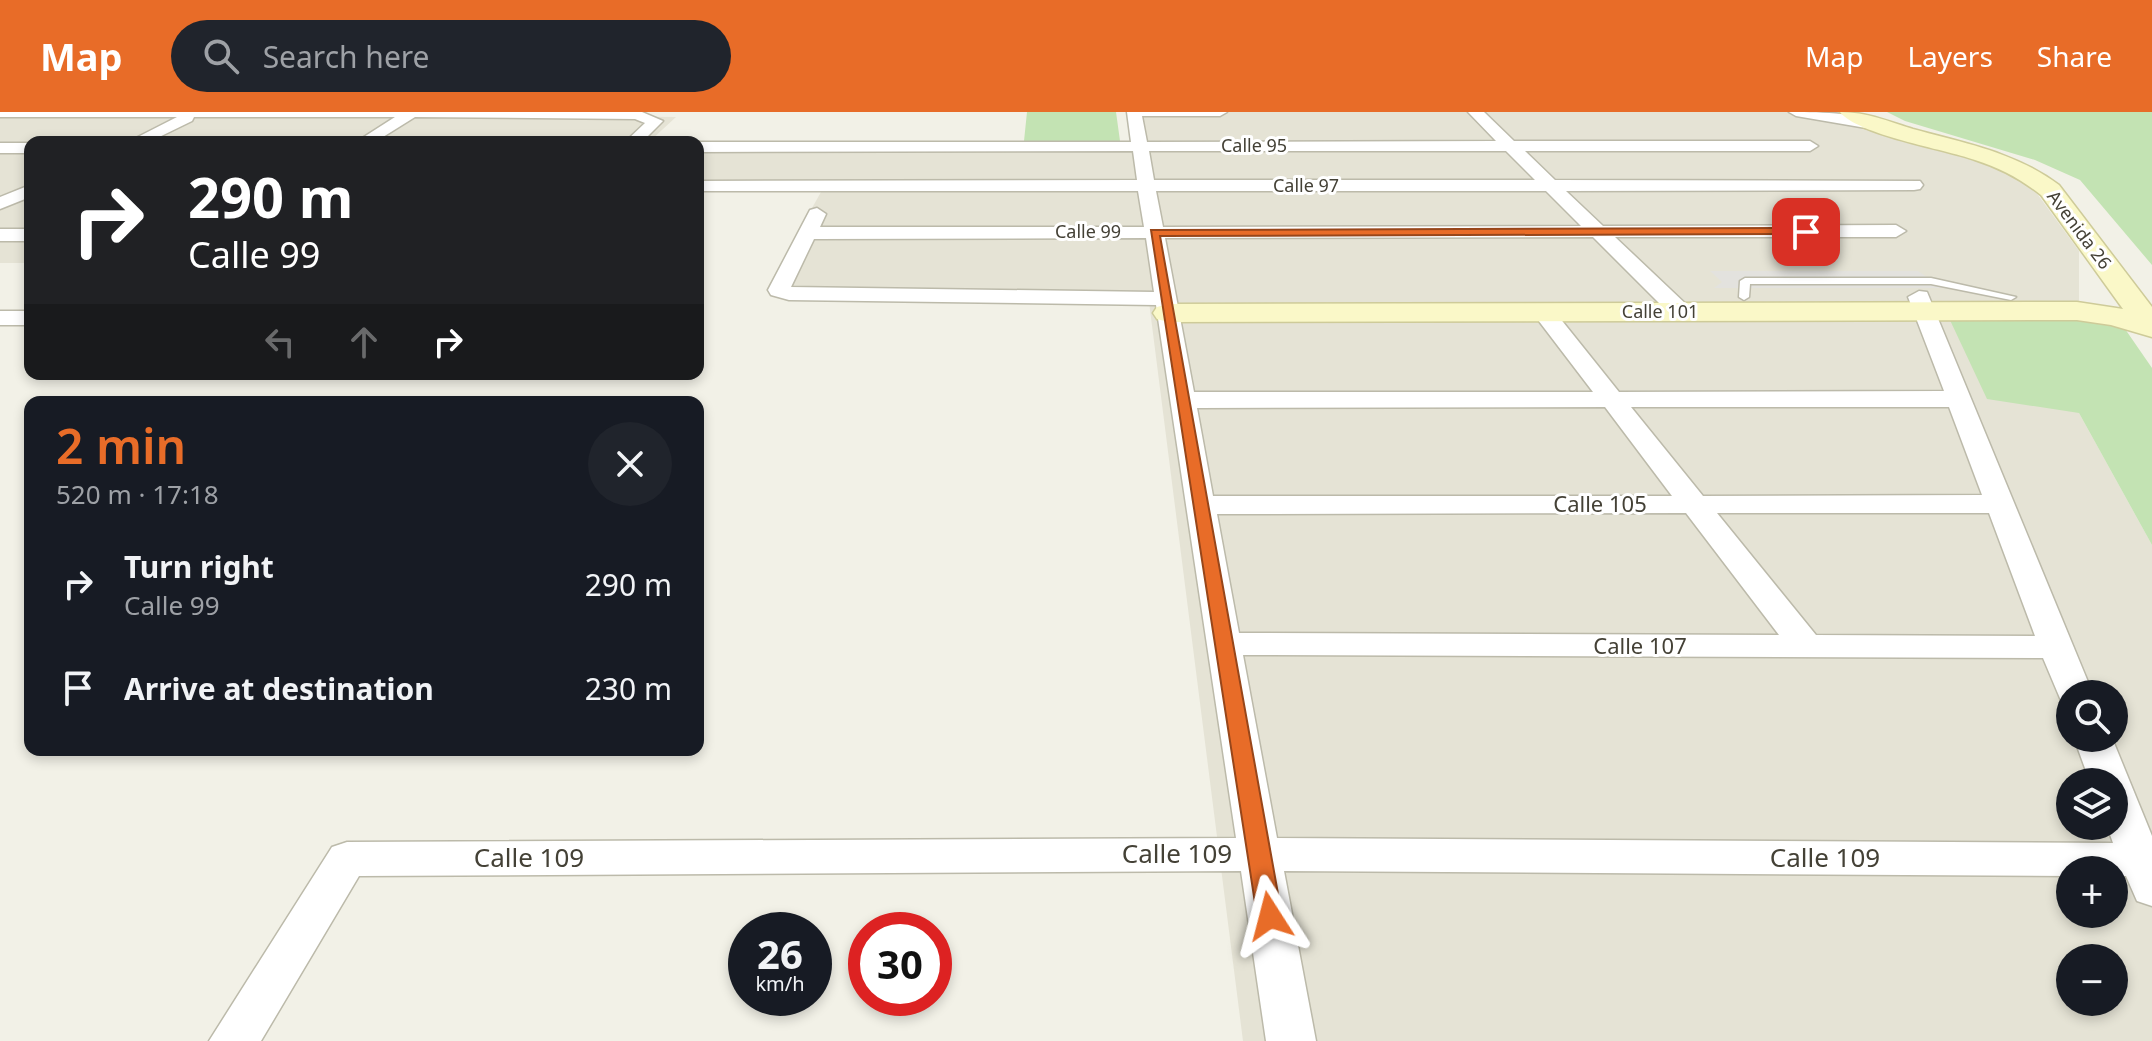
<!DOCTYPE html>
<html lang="en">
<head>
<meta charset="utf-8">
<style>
	:root { --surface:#171b24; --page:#20242c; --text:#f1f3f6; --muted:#9ea1a6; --accent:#e86c28 }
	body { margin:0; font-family:"Noto Sans",sans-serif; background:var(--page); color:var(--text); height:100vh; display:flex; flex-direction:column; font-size:30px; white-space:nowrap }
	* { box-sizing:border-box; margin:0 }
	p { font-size:26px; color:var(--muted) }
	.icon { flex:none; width:44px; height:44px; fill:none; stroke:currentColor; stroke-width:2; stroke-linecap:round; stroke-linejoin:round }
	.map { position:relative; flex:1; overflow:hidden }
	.details { position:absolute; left:24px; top:284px; width:680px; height:360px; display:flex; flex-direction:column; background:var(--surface); border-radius:16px; box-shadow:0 4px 12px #0003 }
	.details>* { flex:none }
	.banner { position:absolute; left:24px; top:24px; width:680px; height:244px; border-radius:16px; box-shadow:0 4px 12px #0003; background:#202124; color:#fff; overflow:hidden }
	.tools { position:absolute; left:2056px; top:568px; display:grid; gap:16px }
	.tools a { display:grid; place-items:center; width:72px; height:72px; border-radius:50%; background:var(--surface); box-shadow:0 4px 12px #0003; font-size:40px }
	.speed { position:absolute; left:728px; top:800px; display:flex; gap:16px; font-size:40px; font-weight:700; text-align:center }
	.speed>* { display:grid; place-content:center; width:104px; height:104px; border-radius:50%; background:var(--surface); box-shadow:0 4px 12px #0003; line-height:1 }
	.speed small { font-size:20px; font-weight:400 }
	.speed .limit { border:12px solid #d22; background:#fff; color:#111 }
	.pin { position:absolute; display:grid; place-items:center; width:68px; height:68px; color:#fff; margin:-34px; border-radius:16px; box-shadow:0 4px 12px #0006 }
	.me { position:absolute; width:88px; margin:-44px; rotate:351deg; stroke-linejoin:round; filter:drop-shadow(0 0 6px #0008) }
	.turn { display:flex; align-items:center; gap:28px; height:168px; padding:0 32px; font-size:36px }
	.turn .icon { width:104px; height:104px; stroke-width:2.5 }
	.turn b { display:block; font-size:56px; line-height:68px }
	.lanes { display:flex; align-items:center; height:76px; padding:0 32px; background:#0003; justify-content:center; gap:40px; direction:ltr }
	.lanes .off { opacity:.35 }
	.round { display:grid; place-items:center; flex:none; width:84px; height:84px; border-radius:42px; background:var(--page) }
	.head { display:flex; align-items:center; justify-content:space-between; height:136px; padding:0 32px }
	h1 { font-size:48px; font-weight:600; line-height:60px; color:var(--accent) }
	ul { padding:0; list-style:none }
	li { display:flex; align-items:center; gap:24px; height:104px; padding:0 32px }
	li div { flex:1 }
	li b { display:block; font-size:30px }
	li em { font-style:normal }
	header { display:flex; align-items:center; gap:48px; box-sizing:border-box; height:112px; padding:0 40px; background:var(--accent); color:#fff }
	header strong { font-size:38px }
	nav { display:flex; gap:44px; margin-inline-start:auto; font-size:28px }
	.search { width:560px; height:72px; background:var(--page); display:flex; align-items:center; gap:20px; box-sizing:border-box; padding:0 28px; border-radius:44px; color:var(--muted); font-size:30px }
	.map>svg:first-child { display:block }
</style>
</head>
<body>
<header>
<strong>Map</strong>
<div class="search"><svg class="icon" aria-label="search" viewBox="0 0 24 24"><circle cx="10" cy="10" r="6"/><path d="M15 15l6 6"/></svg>Search here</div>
<nav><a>Map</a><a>Layers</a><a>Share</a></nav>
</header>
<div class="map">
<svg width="2152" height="929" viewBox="0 0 2152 929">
	<rect width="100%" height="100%" fill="#f2f1e7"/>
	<path fill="#e5e3d5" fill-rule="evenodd" d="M0,0H540L558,4L676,5L649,30H30V151H0Z
		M1126,0H1831L1835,7L1973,44L2027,68L2079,139V301L2152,433V929H1243L1149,190L779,185L766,178L821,80L814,77L698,78V31L1130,30ZM2070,582H2114V626H2070ZM2070,670H2114V714H2070ZM2070,758H2114V802H2070ZM2070,846H2114V890H2070Z"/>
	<path fill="#c3e3b3" d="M1027,0H1116L1120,29H1024Z
		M1887,0H2152V153L2080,68L2035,48L1905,9Z
		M1949,206H2097L2123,214L2152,256V433L2079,301L1987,287Z"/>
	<path fill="#e3e2de" d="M1710,159H1918L1943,176H1714L1722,170Z"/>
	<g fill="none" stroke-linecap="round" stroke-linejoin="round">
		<g stroke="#bcbaaa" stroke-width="3">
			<path id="lane" d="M1745,166H1931L2016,185L2011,188L1931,172H1750L1749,185L1744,188L1739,185L1740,169Z"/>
		</g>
		<g stroke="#bcbaaa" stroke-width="3">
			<path id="street" d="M0,0H642L663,9L642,30H625L645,11L635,7L415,5L375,30H356L395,5H194L192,9L149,30H128L177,5H0Z
				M1127,0H1227L1220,4H1142L1147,30L1496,29L1468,0H1484L1514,29H1810L1818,34L1810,39H1525L1555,68L1920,69L1923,73L1920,77L1914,78L1566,79L1603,114L1896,113L1906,119L1896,125H1615L1689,195L1692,200L1681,207L1673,205L1593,125L1165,126L1194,280H1593L1532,200L1543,193L1551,195L1619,280L1944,279L1908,185L1919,179L1927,180L2093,582H2070V593L2062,591L2043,546L1243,543L1277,726L2113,731L2107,714H2114V670H2090L2074,626H2112L2152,724V794L2137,789L2126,764H2114V758H2070V764L1284,759L1316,929H1266L1241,759L359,764L261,929H209L332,735L347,730L1236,726L1156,193L789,188L771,183L768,178L810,98L817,96L826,102L820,115H1144L1138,79H698V69L1137,68L1133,39L698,40V30H1131ZM1149,39H1506L1535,68H1154ZM1156,79H1546L1581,114L1163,115ZM1146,126L1154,180L791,175L814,127ZM1605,295L1672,384H1213L1197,296ZM1631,295H1949L1982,383L1703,384ZM1686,401L1779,523L1239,521L1217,402ZM1717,401H1989L2035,524L1816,523Z
				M1789,0C1811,0 1862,0 1880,12L1872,17L1796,4Z
				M0,31H30V41H0Z
				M30,73V85L0,97V85Z
				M0,117H30V129H0Z
				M0,199H30V213H0Z"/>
		</g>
		<g stroke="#cecb99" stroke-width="3">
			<path id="secondary" d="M1840,0C1867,0 1887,9 1913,17C1964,31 2015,40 2059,73L2152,195V225L2111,213L2077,208L1168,210L1157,207L1153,201L1157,195L1168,192L2077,190L2123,197L2041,83C2021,67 2000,56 1975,48C1944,37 1858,23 1840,0Z"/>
		</g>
		<use href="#lane" fill="#fff" fill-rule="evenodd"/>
		<use href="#street" fill="#fff" fill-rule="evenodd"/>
		<use href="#secondary" fill="#faf8c8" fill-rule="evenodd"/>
	</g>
	<path fill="#e86c28" stroke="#97461a" stroke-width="2" d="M1806,116L1811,120L1810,122L1160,124L1282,804L1279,812L1270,815L1261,812L1257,804L1151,118Z"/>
	<g text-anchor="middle" stroke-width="6" stroke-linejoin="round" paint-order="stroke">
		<g font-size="18" fill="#444136" stroke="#fff">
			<text x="1254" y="40">Calle 95</text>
			<text x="1306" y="80">Calle 97</text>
			<text transform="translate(2079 118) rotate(53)" y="6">Avenida 26</text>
			<text x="1088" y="126">Calle 99</text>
			<text x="1660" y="206">Calle 101</text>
		</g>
		<g font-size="22" fill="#444136" stroke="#fff">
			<text x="1600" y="400">Calle 105</text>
			<text x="1640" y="542">Calle 107</text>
		</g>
		<g font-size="26" fill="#444136" stroke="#fff">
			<text x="1177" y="751">Calle 109</text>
			<text x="529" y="755">Calle 109</text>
			<text x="1825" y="755">Calle 109</text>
		</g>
	</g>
</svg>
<div class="tools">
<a><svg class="icon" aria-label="search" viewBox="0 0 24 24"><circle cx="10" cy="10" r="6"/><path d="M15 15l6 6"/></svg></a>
<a><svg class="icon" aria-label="layers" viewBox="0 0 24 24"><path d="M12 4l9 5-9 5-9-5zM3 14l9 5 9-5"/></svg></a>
<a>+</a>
<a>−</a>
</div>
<div class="speed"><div>26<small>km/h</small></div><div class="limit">30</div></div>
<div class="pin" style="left:1806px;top:120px;background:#d93025"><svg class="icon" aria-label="arrive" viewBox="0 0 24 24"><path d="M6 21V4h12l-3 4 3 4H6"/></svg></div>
<svg class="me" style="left:1270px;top:804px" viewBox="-20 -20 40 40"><path d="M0-17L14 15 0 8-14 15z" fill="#e86c28" stroke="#fff" stroke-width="4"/></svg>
<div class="banner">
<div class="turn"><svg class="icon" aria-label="right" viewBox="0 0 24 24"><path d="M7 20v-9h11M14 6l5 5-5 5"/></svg><div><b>290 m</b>Calle 99</div></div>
<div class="lanes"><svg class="icon off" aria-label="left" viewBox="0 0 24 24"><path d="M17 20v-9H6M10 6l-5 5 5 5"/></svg><svg class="icon off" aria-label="ahead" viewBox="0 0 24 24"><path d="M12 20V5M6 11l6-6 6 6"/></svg><svg class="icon" aria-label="right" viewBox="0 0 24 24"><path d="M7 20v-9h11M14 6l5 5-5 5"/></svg></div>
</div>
<section class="details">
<div class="head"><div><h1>2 min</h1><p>520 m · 17:18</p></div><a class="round"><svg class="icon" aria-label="close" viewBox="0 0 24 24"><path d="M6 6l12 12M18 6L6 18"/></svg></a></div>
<ul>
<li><svg class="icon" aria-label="right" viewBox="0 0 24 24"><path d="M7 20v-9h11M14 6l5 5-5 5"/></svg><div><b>Turn right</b><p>Calle 99</p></div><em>290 m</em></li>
<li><svg class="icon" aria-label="arrive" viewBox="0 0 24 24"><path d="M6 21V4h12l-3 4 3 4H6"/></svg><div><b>Arrive at destination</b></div><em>230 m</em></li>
</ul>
</section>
</div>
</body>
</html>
